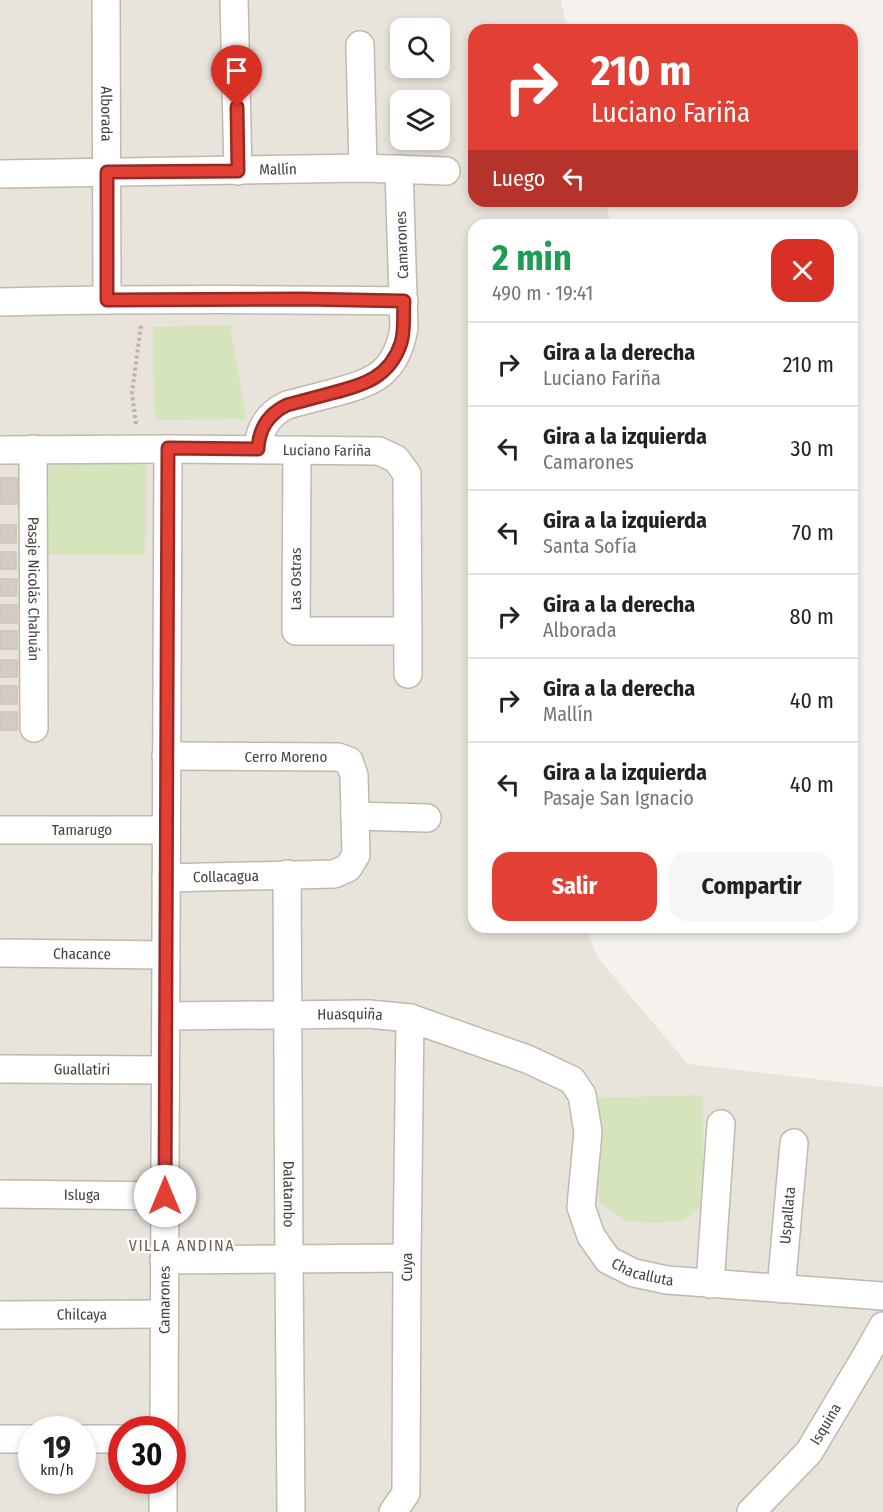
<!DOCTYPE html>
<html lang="es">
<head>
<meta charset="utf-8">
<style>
	:root { --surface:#fff; --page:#f6f6f6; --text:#222; --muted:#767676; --line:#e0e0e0; --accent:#e34035 }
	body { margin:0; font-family:"Fira Sans Condensed",sans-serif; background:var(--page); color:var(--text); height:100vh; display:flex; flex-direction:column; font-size:22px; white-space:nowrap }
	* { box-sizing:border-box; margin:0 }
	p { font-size:20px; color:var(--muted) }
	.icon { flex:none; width:33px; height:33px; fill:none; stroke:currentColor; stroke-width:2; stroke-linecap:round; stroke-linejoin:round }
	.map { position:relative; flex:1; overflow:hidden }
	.drawer { position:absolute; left:468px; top:219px; width:390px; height:714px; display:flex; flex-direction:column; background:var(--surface); border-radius:18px; box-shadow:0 3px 9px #0003 }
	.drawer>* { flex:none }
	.banner { position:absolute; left:468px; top:24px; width:390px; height:183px; border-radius:18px; box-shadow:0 3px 9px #0003; background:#e34035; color:#fff; overflow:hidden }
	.buttons { position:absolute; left:390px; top:18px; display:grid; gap:12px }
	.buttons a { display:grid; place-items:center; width:60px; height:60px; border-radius:12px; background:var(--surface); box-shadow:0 3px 9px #0003; font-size:30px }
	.speed { position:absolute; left:18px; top:1416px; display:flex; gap:12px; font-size:30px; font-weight:700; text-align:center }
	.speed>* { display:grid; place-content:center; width:78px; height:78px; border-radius:50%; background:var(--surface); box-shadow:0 3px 9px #0003; line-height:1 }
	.speed small { font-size:15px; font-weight:400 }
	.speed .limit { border:9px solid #d22; background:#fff; color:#111 }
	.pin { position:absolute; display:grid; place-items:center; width:51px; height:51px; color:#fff; margin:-62px -26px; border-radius:50% 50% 50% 0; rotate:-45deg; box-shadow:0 0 6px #0007 }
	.pin .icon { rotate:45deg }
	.me { position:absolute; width:66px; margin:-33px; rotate:0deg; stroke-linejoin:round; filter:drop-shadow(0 0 4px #0008) }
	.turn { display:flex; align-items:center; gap:21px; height:126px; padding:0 24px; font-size:27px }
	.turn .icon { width:78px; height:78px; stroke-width:2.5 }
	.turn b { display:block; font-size:42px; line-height:51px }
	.then { display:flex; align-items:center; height:57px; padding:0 24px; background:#0003; gap:12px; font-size:22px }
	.round { display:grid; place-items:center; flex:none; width:63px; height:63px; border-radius:18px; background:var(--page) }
	.summary { display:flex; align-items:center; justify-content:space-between; height:102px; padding:0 24px }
	h1 { font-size:36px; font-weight:700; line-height:45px; color:#1e9e55 }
	.cta { display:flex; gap:12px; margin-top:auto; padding:12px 24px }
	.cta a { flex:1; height:69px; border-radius:18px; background:var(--accent); color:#fff; font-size:24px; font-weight:700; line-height:69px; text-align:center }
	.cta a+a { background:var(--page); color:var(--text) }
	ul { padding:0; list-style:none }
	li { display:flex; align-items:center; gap:18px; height:84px; padding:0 24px; border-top:2px solid var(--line) }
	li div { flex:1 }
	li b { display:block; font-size:22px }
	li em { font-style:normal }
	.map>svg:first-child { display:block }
</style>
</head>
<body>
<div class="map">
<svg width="883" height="1512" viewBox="0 0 883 1512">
	<rect width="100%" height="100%" fill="#f5f2ed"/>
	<path fill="#e8e3db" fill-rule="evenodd" d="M0,0H561L567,30H474V201H606L611,225H474V927H585L598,958L688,1064L883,1087V1512H0ZM400,28H440V68H400ZM400,100H440V140H400ZM32,1430H82V1480H32ZM122,1430H172V1480H122Z"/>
	<path fill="#d5e4bb" d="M230,325L246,419L155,420L153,327Z
		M49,457L147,458L145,555L47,554Z
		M702,1095L704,1205L684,1220L655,1223L626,1221L599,1202L596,1098Z"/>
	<path fill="#d5cdc3" stroke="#cfc4b7" stroke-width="1.5" d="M0,478H17V504H0Z
		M0,525H16V543H0Z
		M0,552H16V569H0Z
		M0,579H17L16,596H0Z
		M0,605H17V623H0Z
		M0,631H17V649H0Z
		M0,660H17V677H0Z
		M0,686H17V704H0Z
		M0,712H17V730H0Z"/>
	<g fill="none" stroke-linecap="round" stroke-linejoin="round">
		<g stroke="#c0b9b0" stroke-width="30">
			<g id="minor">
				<path id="s1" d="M106,0L107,300"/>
				<path d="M234,0L238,171"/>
				<path d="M360,45L363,168"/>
				<path id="s2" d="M0,174L363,168L446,171"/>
				<path d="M0,302C135,299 269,299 404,301"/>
				<path id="s3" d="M33,449L34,728"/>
				<path d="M258,449C259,429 268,414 287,405C302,401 318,397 333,393C374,382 396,374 404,328L399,169"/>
				<path id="s4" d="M0,450L168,449L379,451L396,459L407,474L408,674"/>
				<path d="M297,450L296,631H408"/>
				<path d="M355,816L427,818"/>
				<path id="s5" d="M0,830H166"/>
				<path id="s6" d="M287,874L289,1259L291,1512"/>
				<path id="s7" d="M166,878L334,874L348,868L356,855L354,775L349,761L338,757L166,756"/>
				<path id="s8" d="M0,953L166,955"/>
				<path id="s9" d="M166,1016L369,1014L410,1018L527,1059L572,1080L582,1095L588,1132L581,1207L591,1236L608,1260L634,1273L667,1280L883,1296"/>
				<path id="s10" d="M0,1069L165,1070"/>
				<path id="s11" d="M0,1194L165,1196"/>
				<path d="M164,1260L407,1258"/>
				<path d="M710,1284L721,1124"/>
				<path id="s12" d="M781,1289L794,1143"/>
				<path id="s13" d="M0,1315L164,1314"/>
				<path id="s14" d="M164,1430L168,449"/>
				<path d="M0,1439H32"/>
				<path d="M82,1439H122"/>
				<path d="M163,1512V1480"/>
				<path id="s15" d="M393,1512L406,1493L407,1258L410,1018"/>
				<path id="s16" d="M751,1512L809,1452L865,1358L883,1326"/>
			</g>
		</g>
		<path stroke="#c0b3a3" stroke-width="4" stroke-dasharray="3 3" stroke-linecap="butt" d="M136,424L132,393L141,325"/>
		<use href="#minor" stroke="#fff" stroke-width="27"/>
	</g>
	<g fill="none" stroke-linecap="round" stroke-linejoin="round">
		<g stroke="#942a22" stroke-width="15">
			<path id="route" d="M165,1196L168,448L258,449C259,429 268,414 287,405C302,401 317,397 332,393C364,385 390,377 401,343C405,330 403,315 404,301L302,299L107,300V172L238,171L237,107"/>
		</g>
		<use href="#route" stroke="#e34035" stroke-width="10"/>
	</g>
	<g text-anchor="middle" stroke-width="4.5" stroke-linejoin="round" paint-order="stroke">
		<g font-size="15" fill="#49423b" stroke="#fff">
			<text dy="5" stroke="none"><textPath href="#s1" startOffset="114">Alborada</textPath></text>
			<text dy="5" stroke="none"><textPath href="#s2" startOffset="278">Mallín</textPath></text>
			<text transform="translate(402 245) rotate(-92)" y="5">Camarones</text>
			<text dy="5" stroke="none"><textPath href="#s4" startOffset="327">Luciano Fariña</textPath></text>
			<text transform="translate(296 579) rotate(-90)" y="5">Las Ostras</text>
			<text dy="5" stroke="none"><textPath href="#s3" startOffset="140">Pasaje Nicolás Chahuán</textPath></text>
			<text x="286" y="762">Cerro Moreno</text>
			<text dy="5" stroke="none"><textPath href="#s5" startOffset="82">Tamarugo</textPath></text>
			<text dy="5" stroke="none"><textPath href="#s7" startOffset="60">Collacagua</textPath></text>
			<text dy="5" stroke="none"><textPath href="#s8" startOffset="82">Chacance</textPath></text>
			<text dy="5" stroke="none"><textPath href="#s9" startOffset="184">Huasquiña</textPath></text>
			<text dy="5" stroke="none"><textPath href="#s10" startOffset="82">Guallatiri</textPath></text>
			<text dy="5" stroke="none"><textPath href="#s6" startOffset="320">Dalatambo</textPath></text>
			<text dy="5" stroke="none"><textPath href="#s11" startOffset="82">Isluga</textPath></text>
			<text dy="5" stroke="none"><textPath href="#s12" startOffset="74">Uspallata</textPath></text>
			<text dy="5" stroke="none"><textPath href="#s15" startOffset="249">Cuya</textPath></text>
			<text dy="5" stroke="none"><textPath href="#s9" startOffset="646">Chacalluta</textPath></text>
			<text dy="5" stroke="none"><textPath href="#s14" startOffset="130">Camarones</textPath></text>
			<text dy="5" stroke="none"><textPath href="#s13" startOffset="82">Chilcaya</textPath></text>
			<text dy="5" stroke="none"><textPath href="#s16" startOffset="116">Isquina</textPath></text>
		</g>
		<g font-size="16" letter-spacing="1.5" fill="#6a5f53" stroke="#fff">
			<text x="182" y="1251">VILLA ANDINA</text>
		</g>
	</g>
</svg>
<div class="buttons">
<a><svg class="icon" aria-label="search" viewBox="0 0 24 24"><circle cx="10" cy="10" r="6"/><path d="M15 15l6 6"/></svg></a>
<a><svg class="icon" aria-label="layers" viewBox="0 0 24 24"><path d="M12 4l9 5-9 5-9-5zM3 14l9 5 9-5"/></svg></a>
</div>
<div class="speed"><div>19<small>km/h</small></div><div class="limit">30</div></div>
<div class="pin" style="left:237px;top:107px;background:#d93025"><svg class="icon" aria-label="arrive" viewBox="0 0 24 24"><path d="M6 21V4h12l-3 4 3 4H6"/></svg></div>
<svg class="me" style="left:165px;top:1196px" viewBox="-20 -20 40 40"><circle r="19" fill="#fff"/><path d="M0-13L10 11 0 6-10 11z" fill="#e34035"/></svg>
<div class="banner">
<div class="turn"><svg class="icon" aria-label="right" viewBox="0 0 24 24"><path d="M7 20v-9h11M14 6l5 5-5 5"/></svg><div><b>210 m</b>Luciano Fariña</div></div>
<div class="then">Luego<svg class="icon" aria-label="left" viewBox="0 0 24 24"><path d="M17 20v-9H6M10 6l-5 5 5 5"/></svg></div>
</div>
<section class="drawer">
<div class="summary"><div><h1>2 min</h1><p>490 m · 19:41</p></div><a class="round" style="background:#d93025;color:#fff"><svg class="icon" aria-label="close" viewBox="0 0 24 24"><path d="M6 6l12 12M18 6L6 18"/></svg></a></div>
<ul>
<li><svg class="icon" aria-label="right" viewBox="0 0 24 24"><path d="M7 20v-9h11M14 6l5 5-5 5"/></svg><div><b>Gira a la derecha</b><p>Luciano Fariña</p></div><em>210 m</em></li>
<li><svg class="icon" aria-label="left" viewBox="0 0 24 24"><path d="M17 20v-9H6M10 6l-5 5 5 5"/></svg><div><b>Gira a la izquierda</b><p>Camarones</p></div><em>30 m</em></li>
<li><svg class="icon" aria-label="left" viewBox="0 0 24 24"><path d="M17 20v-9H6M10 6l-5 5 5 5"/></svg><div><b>Gira a la izquierda</b><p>Santa Sofía</p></div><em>70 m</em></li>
<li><svg class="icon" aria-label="right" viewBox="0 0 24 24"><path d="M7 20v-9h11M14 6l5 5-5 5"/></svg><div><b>Gira a la derecha</b><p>Alborada</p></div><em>80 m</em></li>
<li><svg class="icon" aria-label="right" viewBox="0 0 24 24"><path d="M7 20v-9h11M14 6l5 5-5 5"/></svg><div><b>Gira a la derecha</b><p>Mallín</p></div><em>40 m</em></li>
<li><svg class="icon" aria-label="left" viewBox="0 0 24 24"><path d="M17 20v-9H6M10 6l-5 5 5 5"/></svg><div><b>Gira a la izquierda</b><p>Pasaje San Ignacio</p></div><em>40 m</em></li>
</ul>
<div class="cta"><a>Salir</a><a>Compartir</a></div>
</section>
</div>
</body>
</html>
